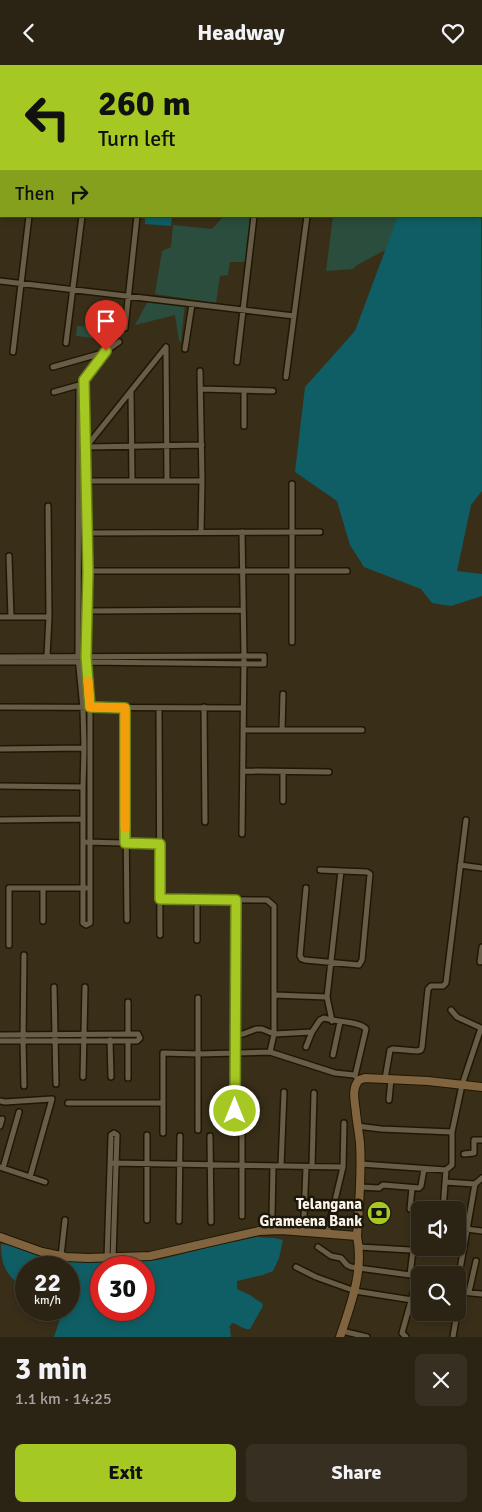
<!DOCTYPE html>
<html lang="en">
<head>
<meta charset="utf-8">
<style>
	:root { --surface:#2b2313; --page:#372f21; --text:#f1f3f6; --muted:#a6a4a0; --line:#474033; --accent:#a5c823 }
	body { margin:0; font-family:Signika,sans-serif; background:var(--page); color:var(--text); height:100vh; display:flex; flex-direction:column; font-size:19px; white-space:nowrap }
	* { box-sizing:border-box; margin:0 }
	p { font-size:16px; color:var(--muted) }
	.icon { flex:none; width:28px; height:28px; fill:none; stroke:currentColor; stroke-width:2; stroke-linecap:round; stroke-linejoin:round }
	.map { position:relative; height:1272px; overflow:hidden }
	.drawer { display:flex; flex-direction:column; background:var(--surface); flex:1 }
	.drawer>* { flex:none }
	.banner { position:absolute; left:0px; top:0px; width:482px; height:152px; box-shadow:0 2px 8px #0003,0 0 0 1px var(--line); background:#a5c823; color:#111; overflow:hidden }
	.fabs { position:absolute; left:411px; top:1136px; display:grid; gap:10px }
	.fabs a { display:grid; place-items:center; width:55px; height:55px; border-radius:8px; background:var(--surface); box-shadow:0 2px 8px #0003,0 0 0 1px var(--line); font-size:25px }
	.speed { position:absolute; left:15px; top:1191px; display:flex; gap:10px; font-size:25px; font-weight:700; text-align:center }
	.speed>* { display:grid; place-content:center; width:65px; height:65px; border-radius:50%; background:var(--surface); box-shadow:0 2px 8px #0003,0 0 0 1px var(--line); line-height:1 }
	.speed small { font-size:12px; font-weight:400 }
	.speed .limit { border:8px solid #d22; background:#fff; color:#111 }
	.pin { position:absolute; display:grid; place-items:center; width:42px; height:42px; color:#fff; margin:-51px -21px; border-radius:50% 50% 50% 0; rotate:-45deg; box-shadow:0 0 5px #0007 }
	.pin .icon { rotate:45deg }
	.me { position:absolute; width:55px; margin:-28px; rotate:0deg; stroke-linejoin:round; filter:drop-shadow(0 0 4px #0008) }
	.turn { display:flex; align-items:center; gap:18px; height:105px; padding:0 15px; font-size:22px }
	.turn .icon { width:65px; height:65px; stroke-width:2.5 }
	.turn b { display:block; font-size:35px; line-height:42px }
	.then { display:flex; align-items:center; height:48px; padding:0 15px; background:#0003; gap:10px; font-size:19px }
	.round { display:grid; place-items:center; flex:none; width:52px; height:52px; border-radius:8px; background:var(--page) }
	.head { display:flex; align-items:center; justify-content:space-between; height:85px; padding:0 15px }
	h1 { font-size:30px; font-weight:800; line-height:38px }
	.button { display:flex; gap:10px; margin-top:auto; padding:10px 15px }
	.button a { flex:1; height:58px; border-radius:8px; background:var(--accent); color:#111; font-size:20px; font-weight:800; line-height:58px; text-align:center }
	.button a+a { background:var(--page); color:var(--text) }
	header { display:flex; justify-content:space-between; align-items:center; height:65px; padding:0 15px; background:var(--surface); font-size:22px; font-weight:800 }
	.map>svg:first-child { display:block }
</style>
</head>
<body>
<header><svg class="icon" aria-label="back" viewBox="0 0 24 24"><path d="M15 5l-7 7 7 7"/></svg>Headway<svg class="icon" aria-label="heart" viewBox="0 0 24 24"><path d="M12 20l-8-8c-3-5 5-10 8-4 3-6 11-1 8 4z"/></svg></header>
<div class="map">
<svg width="482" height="1272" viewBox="0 0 482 1272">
	<rect width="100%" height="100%" fill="#392f19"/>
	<path fill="#2b4d3d" d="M224,151H250L247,197H230L228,210L220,211L216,238L155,229L162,186L171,182L173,160L212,164Z
		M333,151H400L391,182L357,200L353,204L326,206Z
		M149,234L185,238L181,277L179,276L175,250L135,260Z
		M77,261L95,262L94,271L96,263L116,265L94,273L76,271Z"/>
	<path fill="#105e65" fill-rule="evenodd" d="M481,97L482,426L471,440L457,506L482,509V531L451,541L432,538L421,524L364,502L350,480L337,436L295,407L305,322L355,266L398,151H481Z
		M145,151H172L171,161L145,159Z
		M256,1172L274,1173L283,1175L279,1193L273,1206L263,1210L237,1216V1224L250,1230L257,1235L262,1238L263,1241L250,1264C243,1265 239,1259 232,1258L229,1263L231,1264L230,1266L231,1272H54L63,1245H69V1202H26V1225C7,1211 1,1202 1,1179L12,1181L42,1190L79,1197H134L159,1195L214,1181ZM101,1202H144V1245H101Z"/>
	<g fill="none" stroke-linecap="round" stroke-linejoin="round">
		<g stroke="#201703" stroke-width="8">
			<path id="street" d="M44,1V0
				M101,1L102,0
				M157,1V0
				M209,1V0
				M258,1V0
				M308,1V0
				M429,1L430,0
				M478,1L479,0
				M0,22H1
				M0,77H1
				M0,83H1
				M0,216L294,251
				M125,263L137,151
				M66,278L82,151
				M166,282L167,416
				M185,284L192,239
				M13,287L29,151
				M237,297L254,151
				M53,302L106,287
				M200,306L202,416L201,467
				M286,312L307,151
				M83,316L106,286L119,277
				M200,324L273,326
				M131,326L132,416
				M54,327L79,320L78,592L83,643L84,683L83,722V858L86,860L90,858V643L86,592L88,506L84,315
				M244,361V325
				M86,382L166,282
				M86,382L202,380
				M87,416H202
				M292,419V577
				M242,467L244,591L242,769
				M87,468L320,467
				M9,491L11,552
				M88,506H347
				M88,546L243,545
				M0,552H49
				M47,591L49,552L48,441
				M0,592L264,591V599L86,597H0
				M0,642L243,643
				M204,642L205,757
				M125,643L127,855
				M159,643L160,870
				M244,665H362
				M282,665L283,629
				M0,684L84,683
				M244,706L329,707
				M0,721L83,722
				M283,736V707
				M0,755L83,754
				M85,777L160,779
				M460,800L482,803
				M306,823L300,891L302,894L305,895L359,900L362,895L370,809L367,807L320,805
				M160,834L267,835L274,841V969L270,987L335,1008L354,1010
				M197,834V875
				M43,856V824
				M9,880V823H86
				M24,890L23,976L24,1021
				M480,897L482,882
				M54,922L56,1019
				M274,930L327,932L341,806
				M327,932L332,956
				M198,933V1065
				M128,969V937
				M0,970L138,969L140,973L137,976H0
				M235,970L243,969L256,964H262L274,969L312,967L320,955L324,953C335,957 359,956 366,964L355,1011
				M110,975L111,1012
				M128,976V1013
				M306,982L312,967
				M333,990L340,957
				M83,1012L85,922
				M385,1014L390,985L393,984L417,986L421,985L422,982L428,924L431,921H443L446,918L466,755
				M389,1035L391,1014
				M0,1036L5,1037L52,1034L30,1112
				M68,1038H162
				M0,1061L2,1054
				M357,1061L381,1064L452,1067
				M235,1065L236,835
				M163,1068V988L198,989L270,987
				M210,1071L211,1157
				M464,1089L474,1088V1075H482
				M110,1098L343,1102L344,1058
				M361,1099L446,1105
				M281,1101L284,1027
				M312,1101L314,1028
				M0,1102L45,1117
				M3,1103L19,1047
				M445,1117L475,1119
				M360,1122L379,1123L383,1120L419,1123L421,1121L424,1104
				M410,1144L412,1123
				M443,1145L446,1105L452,1100V1067L462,1020L481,963L457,952L451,945
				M242,1151V1070
				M272,1151L273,1101
				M304,1152L306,1102
				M147,1155V1070
				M179,1156L180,1071
				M458,1163L482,1166
				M327,1169L343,1102
				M318,1182L331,1191L341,1193L347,1200L351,1202L418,1211L402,1268L406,1272
				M359,1182L427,1186L430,1182
				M61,1191L65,1155
				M107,1193L111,1072V1070L114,1068L117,1070L113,1193
				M296,1202L316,1212L355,1226L412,1235
				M410,1210L413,1185
				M458,1216L475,1119L482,1113
				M458,1221L461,1227L482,1229
				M469,1227L476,1196
				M458,1247L461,1227
				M342,1266L367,1272
				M453,1272L457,1248"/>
		</g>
		<g stroke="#201703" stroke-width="10">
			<path id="secondary" d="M0,1172L42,1187L66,1192L88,1193L150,1191L259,1166L281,1165L357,1171
				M340,1272C351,1239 364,1206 357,1171C359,1140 362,1109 360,1078C359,1068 357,1058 356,1048C355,1037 351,1024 359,1015L365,1013L428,1016L482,1022"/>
		</g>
		<use href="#street" stroke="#685d46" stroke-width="5"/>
		<use href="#secondary" stroke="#806440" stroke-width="8"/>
	</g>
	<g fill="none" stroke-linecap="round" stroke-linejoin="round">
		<g stroke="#6b8217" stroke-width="12">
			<path id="route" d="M106,286L84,315L88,506L86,592L90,642L125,643V778L160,779V834L236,835L235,1046"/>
		</g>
		<use href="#route" stroke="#a5c823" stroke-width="9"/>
		<path stroke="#f59e0b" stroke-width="9" d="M88,616L90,642L125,643V763"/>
	</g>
	<defs>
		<g id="bank-disc" transform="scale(1.25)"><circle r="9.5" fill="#a5c823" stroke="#1c180e"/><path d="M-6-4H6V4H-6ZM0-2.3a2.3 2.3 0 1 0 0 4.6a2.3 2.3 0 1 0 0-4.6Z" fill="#111"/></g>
	</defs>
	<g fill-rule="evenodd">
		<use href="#bank-disc" x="379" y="1148"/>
	</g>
	<g text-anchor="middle" stroke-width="5" stroke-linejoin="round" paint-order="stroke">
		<g font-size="15" font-weight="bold" fill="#faf3e6" stroke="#1c180e" text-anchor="end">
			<text x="362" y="1144">Telangana<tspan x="362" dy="17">Grameena Bank</tspan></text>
		</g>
	</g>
</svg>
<div class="fabs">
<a><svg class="icon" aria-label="sound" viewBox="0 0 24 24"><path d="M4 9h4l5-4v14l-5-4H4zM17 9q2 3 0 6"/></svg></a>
<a><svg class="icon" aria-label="search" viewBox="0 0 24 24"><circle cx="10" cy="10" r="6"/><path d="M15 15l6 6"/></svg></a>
</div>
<div class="speed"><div>22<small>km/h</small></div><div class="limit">30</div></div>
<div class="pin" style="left:106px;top:286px;background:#d93025"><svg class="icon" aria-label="arrive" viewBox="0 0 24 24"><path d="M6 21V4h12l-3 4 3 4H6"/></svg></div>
<svg class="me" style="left:235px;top:1046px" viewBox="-20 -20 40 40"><circle r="17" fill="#a5c823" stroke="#fff" stroke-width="3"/><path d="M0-11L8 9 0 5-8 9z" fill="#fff"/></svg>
<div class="banner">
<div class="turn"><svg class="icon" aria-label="left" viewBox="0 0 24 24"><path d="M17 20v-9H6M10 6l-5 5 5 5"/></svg><div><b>260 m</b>Turn left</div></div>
<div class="then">Then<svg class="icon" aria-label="right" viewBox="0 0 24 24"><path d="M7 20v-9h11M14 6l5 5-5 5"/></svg></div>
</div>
</div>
<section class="drawer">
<div class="head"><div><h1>3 min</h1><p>1.1 km · 14:25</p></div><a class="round"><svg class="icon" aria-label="close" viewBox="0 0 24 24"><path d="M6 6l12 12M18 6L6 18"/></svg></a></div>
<div class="button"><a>Exit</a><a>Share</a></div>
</section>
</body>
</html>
